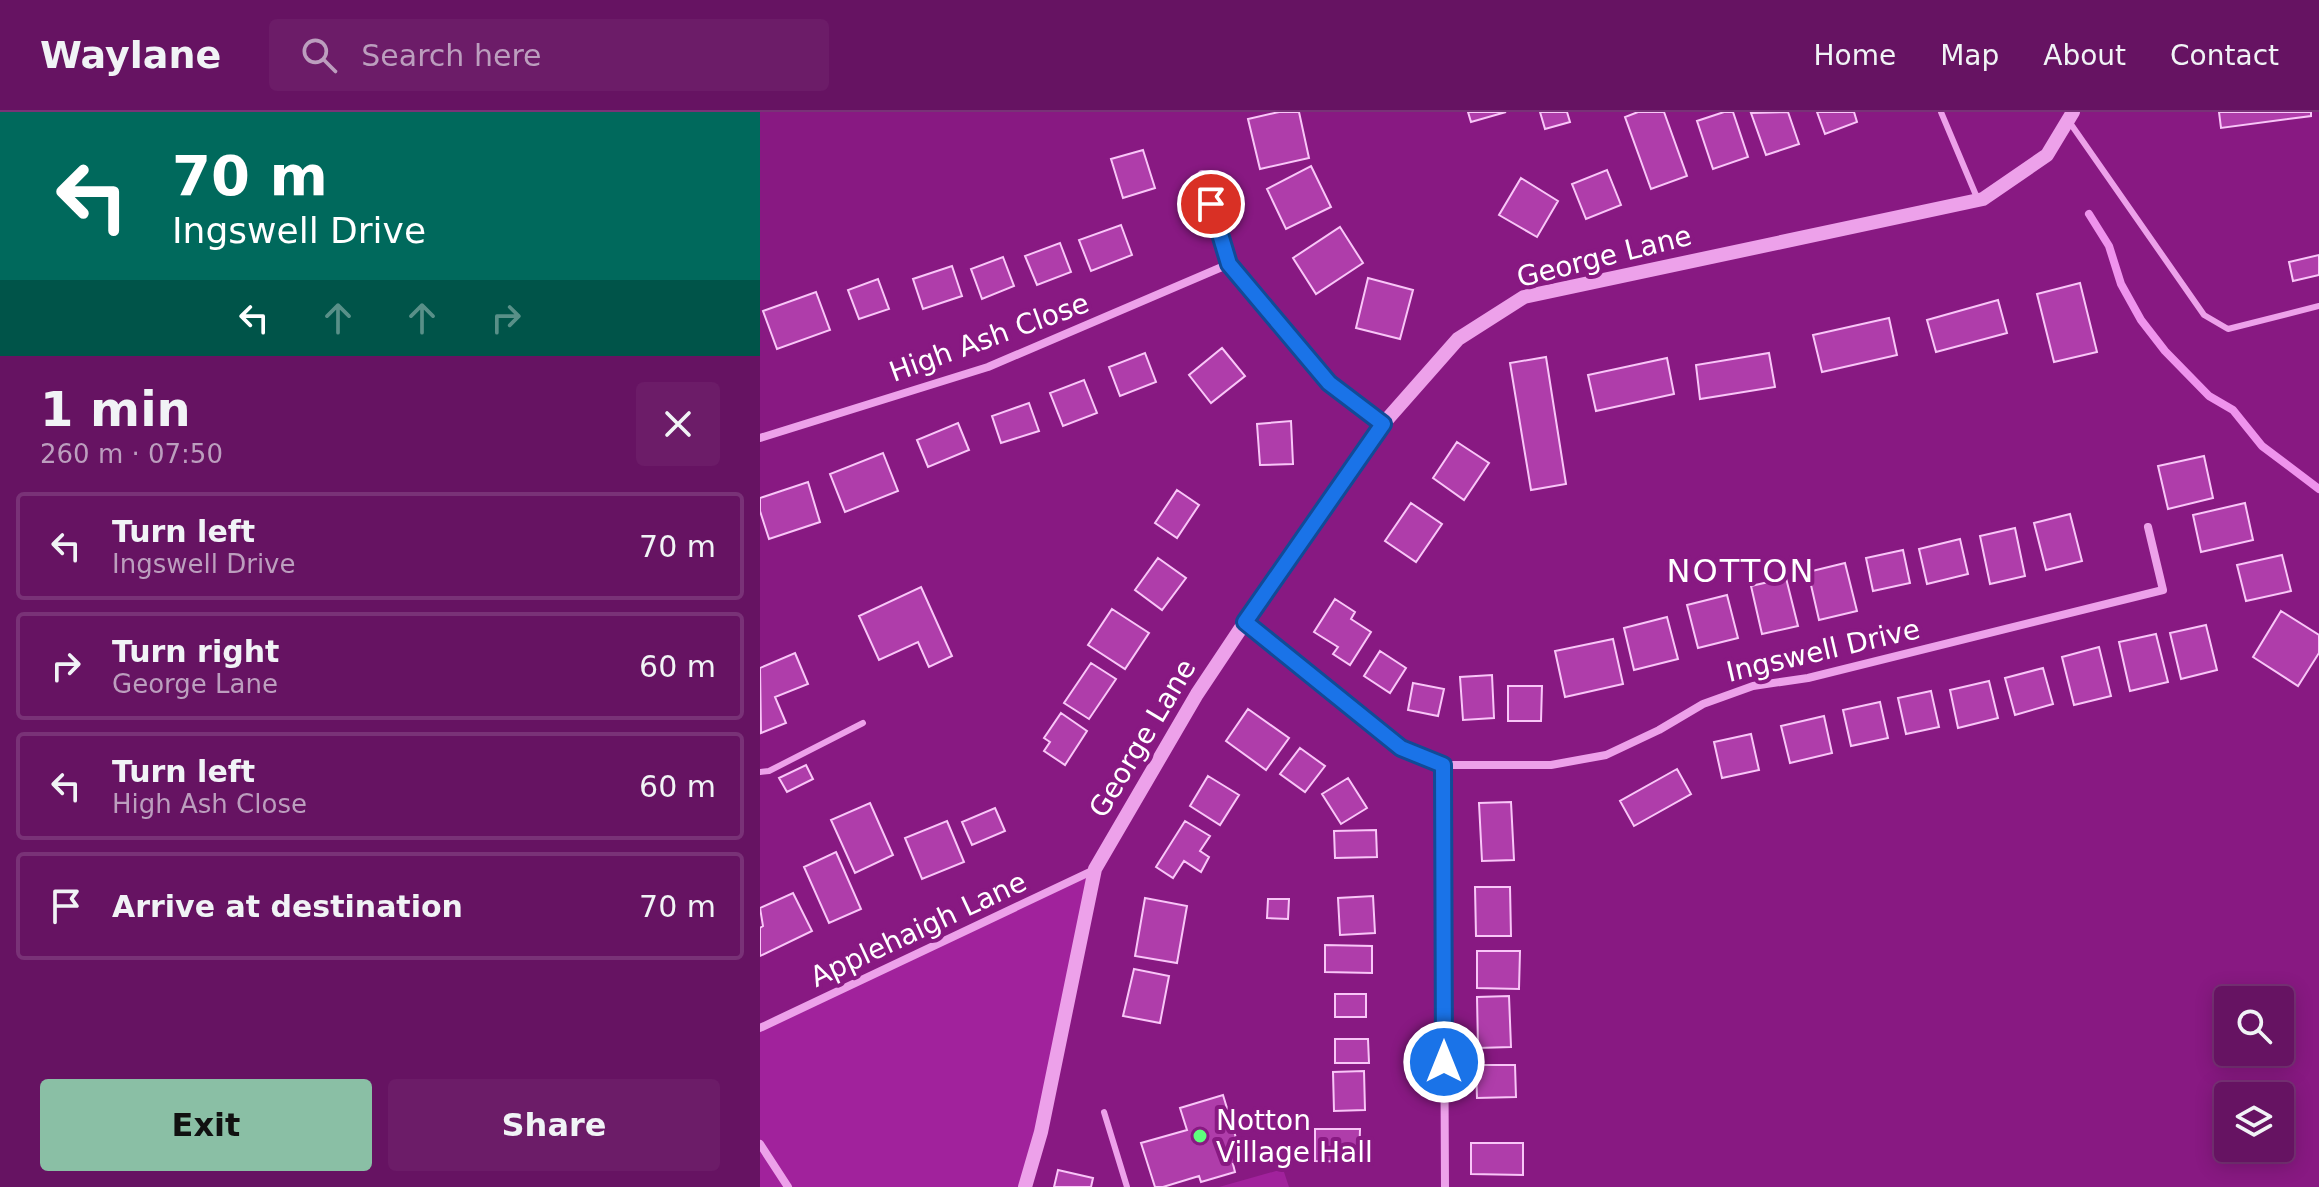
<!DOCTYPE html>
<html lang="en">
<head>
<meta charset="utf-8">
<style>
	:root { --surface:#661362; --page:#6c1c68; --text:#f1f3f6; --muted:#bc9ebe; --line:#793277; --accent:#8abfa5 }
	body { margin:0; font-family:"DejaVu Sans",sans-serif; background:var(--page); color:var(--text); height:100vh; display:flex; flex-direction:column; font-size:30px; white-space:nowrap }
	* { box-sizing:border-box; margin:0 }
	p { font-size:26px; color:var(--muted) }
	.icon { flex:none; width:44px; height:44px; fill:none; stroke:currentColor; stroke-width:2; stroke-linecap:round; stroke-linejoin:round }
	.map { position:relative; flex:1; overflow:hidden }
	.panel { display:flex; flex-direction:column; background:var(--surface); width:760px }
	.panel>* { flex:none }
	.guide { background:#00695c; color:#fff; overflow:hidden }
	.fabs { position:absolute; left:1454px; top:874px; display:grid; gap:16px }
	.fabs a { display:grid; place-items:center; width:80px; height:80px; border-radius:8px; background:var(--surface); box-shadow:0 4px 20px #0003,0 0 0 2px var(--line); font-size:40px }
	.pin { position:absolute; display:grid; place-items:center; width:68px; height:68px; color:#fff; margin:-34px; border:4px solid #fff; border-radius:50%; box-shadow:0 2px 8px #0007 }
	.me { position:absolute; width:88px; margin:-44px; rotate:0deg; stroke-linejoin:round; filter:drop-shadow(0 0 6px #0008) }
	.turn { display:flex; align-items:center; gap:28px; height:168px; padding:0 40px; font-size:36px }
	.turn .icon { width:104px; height:104px; stroke-width:2.5 }
	.turn b { display:block; font-size:56px; line-height:68px }
	.lanes { display:flex; align-items:center; height:76px; padding:0 40px; background:#0003; justify-content:center; gap:40px; direction:ltr }
	.lanes .off { opacity:.35 }
	.round { display:grid; place-items:center; flex:none; width:84px; height:84px; border-radius:8px; background:var(--page) }
	.overview { display:flex; align-items:center; justify-content:space-between; height:136px; padding:0 40px }
	h1 { font-size:48px; font-weight:700; line-height:60px }
	.primary-button { display:flex; gap:16px; margin-top:auto; padding:16px 40px }
	.primary-button a { flex:1; height:92px; border-radius:8px; background:var(--accent); color:#111; font-size:32px; font-weight:700; line-height:92px; text-align:center }
	.primary-button a+a { background:var(--page); color:var(--text) }
	ul { padding:0; list-style:none }
	li { display:flex; align-items:center; gap:24px; height:108px; margin:0 16px 12px; padding:0 24px; border:4px solid var(--line); border-radius:8px }
	li div { flex:1 }
	li b { display:block; font-size:30px }
	li em { font-style:normal }
	header { display:flex; align-items:center; gap:48px; box-sizing:border-box; height:112px; padding:0 40px; background:var(--surface); border-bottom:2px solid var(--line) }
	header strong { font-size:38px }
	nav { display:flex; gap:44px; margin-inline-start:auto; font-size:28px }
	.search { width:560px; height:72px; background:var(--page); display:flex; align-items:center; gap:20px; box-sizing:border-box; padding:0 28px; border-radius:8px; color:var(--muted); font-size:30px }
	main { display:flex; flex:1; min-height:0 }
	.map>svg:first-child { display:block }
</style>
</head>
<body>
<header>
<strong>Waylane</strong>
<div class="search"><svg class="icon" aria-label="search" viewBox="0 0 24 24"><circle cx="10" cy="10" r="6"/><path d="M15 15l6 6"/></svg>Search here</div>
<nav><a>Home</a><a>Map</a><a>About</a><a>Contact</a></nav>
</header>
<main>
<section class="panel">
<div class="guide">
<div class="turn"><svg class="icon" aria-label="left" viewBox="0 0 24 24"><path d="M17 20v-9H6M10 6l-5 5 5 5"/></svg><div><b>70 m</b>Ingswell Drive</div></div>
<div class="lanes"><svg class="icon" aria-label="left" viewBox="0 0 24 24"><path d="M17 20v-9H6M10 6l-5 5 5 5"/></svg><svg class="icon off" aria-label="ahead" viewBox="0 0 24 24"><path d="M12 20V5M6 11l6-6 6 6"/></svg><svg class="icon off" aria-label="ahead" viewBox="0 0 24 24"><path d="M12 20V5M6 11l6-6 6 6"/></svg><svg class="icon off" aria-label="right" viewBox="0 0 24 24"><path d="M7 20v-9h11M14 6l5 5-5 5"/></svg></div>
</div>
<div class="overview"><div><h1>1 min</h1><p>260 m · 07:50</p></div><a class="round"><svg class="icon" aria-label="close" viewBox="0 0 24 24"><path d="M6 6l12 12M18 6L6 18"/></svg></a></div>
<ul>
<li><svg class="icon" aria-label="left" viewBox="0 0 24 24"><path d="M17 20v-9H6M10 6l-5 5 5 5"/></svg><div><b>Turn left</b><p>Ingswell Drive</p></div><em>70 m</em></li>
<li><svg class="icon" aria-label="right" viewBox="0 0 24 24"><path d="M7 20v-9h11M14 6l5 5-5 5"/></svg><div><b>Turn right</b><p>George Lane</p></div><em>60 m</em></li>
<li><svg class="icon" aria-label="left" viewBox="0 0 24 24"><path d="M17 20v-9H6M10 6l-5 5 5 5"/></svg><div><b>Turn left</b><p>High Ash Close</p></div><em>60 m</em></li>
<li><svg class="icon" aria-label="arrive" viewBox="0 0 24 24"><path d="M6 21V4h12l-3 4 3 4H6"/></svg><div><b>Arrive at destination</b></div><em>70 m</em></li>
</ul>
<div class="primary-button"><a>Exit</a><a>Share</a></div>
</section>
<div class="map">
<svg width="1559" height="1075" viewBox="0 0 1559 1075">
	<rect width="100%" height="100%" fill="#881982"/>
	<path fill="#a1229c" d="M335,757L265,1075H0V916Z
		M523,1057L529,1075H459Z"/>
	<g fill="none" stroke-linecap="round" stroke-linejoin="round">
		<path stroke="#ef93ed" stroke-width="8" d="M1329,102L1349,134L1361,172L1381,208L1405,239L1449,284L1473,298L1502,334L1559,377"/>
	</g>
	<path fill="#af3daa" stroke="#f9c6f8" stroke-width="2" d="M519,0H539L549,46L500,57L488,7Z
		M708,0H746L711,10Z
		M780,0H807L810,10L785,17Z
		M878,0H904L927,64L891,77L865,5Z
		M964,0H973L988,45L953,57L937,9Z
		M1028,0L1039,32L1006,43L991,1Z
		M1057,0H1094L1097,10L1065,22Z
		M1459,0H1551V4L1461,16Z
		M383,38L395,76L363,86L351,47Z
		M551,54L571,95L526,117L507,77Z
		M847,58L861,93L826,107L812,72Z
		M761,66L798,89L777,125L739,103Z
		M361,113L372,143L331,159L319,128Z
		M580,115L603,151L556,182L533,146Z
		M300,131L311,160L277,173L265,144Z
		M1559,143V163L1533,169L1529,150Z
		M243,145L254,174L222,187L211,157Z
		M192,154L202,184L163,197L153,167Z
		M608,166L653,178L640,227L596,216Z
		M118,167L129,197L99,207L88,178Z
		M1320,171L1337,240L1294,250L1277,182Z
		M56,180L70,218L17,237L3,199Z
		M1238,188L1247,221L1176,240L1167,208Z
		M1129,206L1137,243L1062,260L1053,223Z
		M462,236L485,264L451,291L429,263Z
		M385,241L396,270L360,284L349,255Z
		M1009,241L1015,275L940,287L936,253Z
		M786,245L806,372L771,378L750,251Z
		M907,246L914,282L836,299L828,263Z
		M324,268L337,301L303,314L290,281Z
		M269,291L279,319L241,331L232,304Z
		M531,309L533,352L500,353L497,312Z
		M198,311L209,338L168,355L157,328Z
		M697,330L729,351L704,388L673,366Z
		M123,341L138,379L85,400L70,362Z
		M1444,344L1453,386L1408,397L1398,354Z
		M48,370L60,410L9,427L0,399V386Z
		M417,378L439,393L417,426L395,411Z
		M651,391L682,412L656,450L625,429Z
		M1485,391L1493,428L1441,440L1433,403Z
		M1310,402L1322,449L1286,458L1274,411Z
		M1255,416L1265,464L1230,472L1220,424Z
		M1200,427L1208,462L1167,472L1159,437Z
		M1143,438L1150,471L1113,479L1106,446Z
		M1522,443L1531,479L1486,489L1477,453Z
		M398,446L426,466L402,498L375,478Z
		M1085,451L1097,499L1059,508L1048,460Z
		M1026,466L1038,514L1002,522L991,474Z
		M161,475L192,544L169,555L158,530L119,548L99,504Z
		M967,483L978,526L938,536L927,493Z
		M575,487L595,500L591,507L611,520L590,553L573,542L578,535L554,520Z
		M352,497L389,521L365,557L328,533Z
		M1521,499L1559,523V541L1538,574L1493,545Z
		M907,505L918,547L874,558L864,516Z
		M1446,513L1457,558L1421,567L1410,521Z
		M1396,522L1408,570L1370,579L1359,530Z
		M853,527L863,572L805,585L795,539Z
		M1339,535L1351,584L1314,593L1302,545Z
		M620,539L646,556L630,581L604,564Z
		M35,541L48,572L15,585L26,611L1,621L0,556Z
		M331,551L356,567L329,607L304,591Z
		M1283,556L1293,592L1255,603L1245,566Z
		M732,563L734,606L703,608L700,565Z
		M1229,569L1238,606L1198,616L1190,578Z
		M653,571L684,577L678,604L648,598Z
		M748,574H782L781,609H748Z
		M1171,579L1179,615L1146,622L1138,586Z
		M1120,590L1128,626L1091,634L1083,598Z
		M488,597L529,626L506,658L466,629Z
		M301,601L327,619L305,653L284,639L290,630L284,626Z
		M1064,604L1072,641L1030,651L1021,614Z
		M991,622L999,658L962,666L954,630Z
		M540,636L565,654L545,680L520,662Z
		M46,653L53,667L27,680L19,666Z
		M917,657L931,682L874,714L860,689Z
		M448,664L479,683L460,713L430,694Z
		M588,666L607,696L581,712L562,682Z
		M751,690L754,748L722,749L719,691Z
		M110,691L133,743L95,761L71,708Z
		M235,696L245,719L212,733L202,710Z
		M187,709L204,750L162,767L145,726Z
		M425,709L450,724L440,739L449,745L441,760L424,749L413,766L396,755Z
		M616,718L617,745L575,746L574,719Z
		M76,740L101,797L69,811L44,755Z
		M715,775H750L751,824H716Z
		M33,781L52,819L0,844V816L3,814L0,796Z
		M613,784L615,821L580,823L578,786Z
		M385,786L427,794L417,851L375,844Z
		M508,787H529L528,807L507,806Z
		M565,833L612,834V861L565,860Z
		M717,839H760L759,877L717,876Z
		M374,857L409,864L400,911L363,904Z
		M575,882H606V905H575Z
		M749,884L751,935L718,936L717,885Z
		M575,927H608L609,951H575Z
		M716,953H755L756,985L717,986Z
		M604,959L605,998L574,999L573,960Z
		M463,983L483,1049L473,1052L475,1060L441,1070L439,1064L403,1075H395L381,1031L427,1018L420,996Z
		M555,1017H600L599,1050L555,1049Z
		M711,1031H763V1063L711,1062Z
		M298,1058L333,1066L331,1075H294Z"/>
	<g fill="none" stroke-linecap="round" stroke-linejoin="round">
		<path stroke="#eda1ea" stroke-width="6" d="M1181,0L1218,88
			M1308,8L1444,203L1468,217L1559,194
			M0,660L9,659L103,611
			M344,1000L367,1075"/>
		<path stroke="#eda1ea" stroke-width="8" d="M442,62L469,152L569,271L623,312
			M0,326L228,255L469,152
			M485,510L641,636L683,653H791L846,643L899,618L943,592L993,574L1048,566L1403,478L1388,415
			M683,653L685,1075
			M0,916L334,758
			M0,1032L28,1075"/>
		<path stroke="#eda1ea" stroke-width="14" d="M265,1075L281,1020L335,757L437,582L485,510L623,312L698,227L764,185L1223,87L1287,43L1313,0"/>
	</g>
	<g fill="none" stroke-linecap="round" stroke-linejoin="round">
		<g stroke="#114b97" stroke-width="20">
			<path id="route" d="M451,92L469,152L569,271L623,312L485,510L641,636L683,653L684,950"/>
		</g>
		<use href="#route" stroke="#1a73e8" stroke-width="14"/>
	</g>
	<circle fill="#5dff7d" stroke="#881982" stroke-width="3" cx="440" cy="1024" r="8"/>
	<g text-anchor="middle" stroke-width="8" stroke-linejoin="round" paint-order="stroke">
		<g font-size="28" fill="#fff" stroke="#881982">
			<text transform="translate(844 144) rotate(-14)" y="10">George Lane</text>
			<text transform="translate(229 225) rotate(-20)" y="10">High Ash Close</text>
			<text transform="translate(1063 538) rotate(-13)" y="10">Ingswell Drive</text>
			<text transform="translate(382 626) rotate(-59)" y="10">George Lane</text>
			<text transform="translate(158 817) rotate(-25)" y="10">Applehaigh Lane</text>
		</g>
		<g font-size="28" fill="#fff" stroke="#881982" text-anchor="start">
			<text x="456" y="1018">Notton<tspan x="456" dy="32">Village Hall</tspan></text>
		</g>
		<g font-size="32" letter-spacing="2" fill="#fff" stroke="#881982">
			<text x="981" y="470">NOTTON</text>
		</g>
	</g>
</svg>
<div class="fabs">
<a><svg class="icon" aria-label="search" viewBox="0 0 24 24"><circle cx="10" cy="10" r="6"/><path d="M15 15l6 6"/></svg></a>
<a><svg class="icon" aria-label="layers" viewBox="0 0 24 24"><path d="M12 4l9 5-9 5-9-5zM3 14l9 5 9-5"/></svg></a>
</div>
<div class="pin" style="left:451px;top:92px;background:#d93025"><svg class="icon" aria-label="arrive" viewBox="0 0 24 24"><path d="M6 21V4h12l-3 4 3 4H6"/></svg></div>
<svg class="me" style="left:684px;top:950px" viewBox="-20 -20 40 40"><circle r="17" fill="#1a73e8" stroke="#fff" stroke-width="3"/><path d="M0-11L8 9 0 5-8 9z" fill="#fff"/></svg>
</div>
</main>
</body>
</html>
